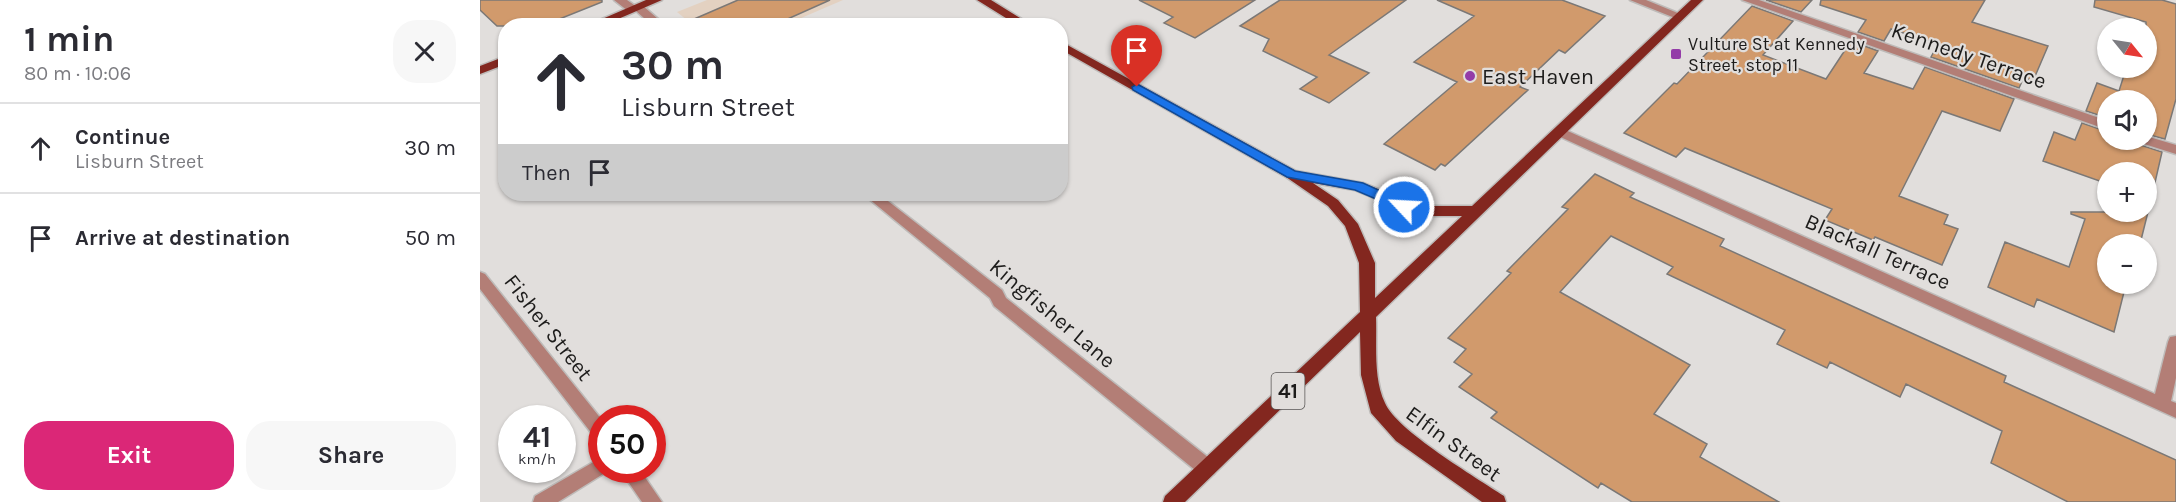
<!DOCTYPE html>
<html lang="en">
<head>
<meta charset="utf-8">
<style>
	:root { --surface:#fff; --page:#f7f7f7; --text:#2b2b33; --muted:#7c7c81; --line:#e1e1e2; --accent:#db2777 }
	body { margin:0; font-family:Karla,sans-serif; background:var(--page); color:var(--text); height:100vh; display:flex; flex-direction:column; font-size:22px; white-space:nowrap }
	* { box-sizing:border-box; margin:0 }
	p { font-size:20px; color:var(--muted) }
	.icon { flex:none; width:33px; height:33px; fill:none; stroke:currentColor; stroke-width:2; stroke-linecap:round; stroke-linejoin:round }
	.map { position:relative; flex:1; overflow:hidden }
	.side { display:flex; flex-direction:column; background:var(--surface); width:480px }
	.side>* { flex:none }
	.top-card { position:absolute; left:18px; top:18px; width:570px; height:183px; border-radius:24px; box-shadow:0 2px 4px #0004; background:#fff; color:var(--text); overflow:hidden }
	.needle { width:39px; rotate:120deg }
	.buttons { position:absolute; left:1617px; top:18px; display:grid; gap:12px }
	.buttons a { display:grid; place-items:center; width:60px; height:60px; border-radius:50%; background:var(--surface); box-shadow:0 2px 4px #0004; font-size:30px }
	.speed { position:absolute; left:18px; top:405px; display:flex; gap:12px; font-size:30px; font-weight:700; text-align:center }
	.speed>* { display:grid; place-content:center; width:78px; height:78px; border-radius:50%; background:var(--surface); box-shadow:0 2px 4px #0004; line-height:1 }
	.speed small { font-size:15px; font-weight:400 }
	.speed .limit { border:9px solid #d22; background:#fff; color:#111 }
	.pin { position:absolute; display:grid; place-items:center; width:51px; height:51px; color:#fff; margin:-62px -26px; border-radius:50% 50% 50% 0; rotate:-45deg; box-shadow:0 0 6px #0007 }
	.pin .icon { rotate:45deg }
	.me { position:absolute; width:66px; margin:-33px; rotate:295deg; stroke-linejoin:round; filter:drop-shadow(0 0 4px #0008) }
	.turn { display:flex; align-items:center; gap:21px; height:126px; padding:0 24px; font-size:27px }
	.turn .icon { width:78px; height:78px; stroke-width:2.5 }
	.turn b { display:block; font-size:42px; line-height:51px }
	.then { display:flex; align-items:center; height:57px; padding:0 24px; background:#0003; gap:12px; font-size:22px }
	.round { display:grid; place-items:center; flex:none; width:63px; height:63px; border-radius:24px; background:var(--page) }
	.head { display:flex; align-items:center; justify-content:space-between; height:102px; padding:0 24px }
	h1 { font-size:36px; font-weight:700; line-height:45px }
	.button { display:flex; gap:12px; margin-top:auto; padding:12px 24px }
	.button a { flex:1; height:69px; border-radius:24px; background:var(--accent); color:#fff; font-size:24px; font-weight:700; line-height:69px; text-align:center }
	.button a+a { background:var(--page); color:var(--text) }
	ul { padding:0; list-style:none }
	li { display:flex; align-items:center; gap:18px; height:90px; padding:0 24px; border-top:2px solid var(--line) }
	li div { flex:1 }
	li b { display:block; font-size:22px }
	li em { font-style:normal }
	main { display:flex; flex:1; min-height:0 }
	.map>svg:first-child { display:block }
</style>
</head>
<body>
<main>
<section class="side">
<div class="head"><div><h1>1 min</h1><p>80 m · 10:06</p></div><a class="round"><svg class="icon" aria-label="close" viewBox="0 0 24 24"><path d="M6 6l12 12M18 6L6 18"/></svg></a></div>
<ul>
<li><svg class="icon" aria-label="ahead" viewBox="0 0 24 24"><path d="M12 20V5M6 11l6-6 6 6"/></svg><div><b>Continue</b><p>Lisburn Street</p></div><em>30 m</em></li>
<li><svg class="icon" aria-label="arrive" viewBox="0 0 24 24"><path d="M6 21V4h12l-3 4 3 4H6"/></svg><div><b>Arrive at destination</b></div><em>50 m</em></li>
</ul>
<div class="button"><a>Exit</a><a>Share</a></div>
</section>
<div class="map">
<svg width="1696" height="502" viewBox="0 0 1696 502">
	<rect width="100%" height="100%" fill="#e1dedc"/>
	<path fill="#e3d1c1" d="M227,0H363L305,25H213L197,12Z"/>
	<path fill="#d19a6c" stroke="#7b7876" stroke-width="1.5" d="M0,0H122V2L62,26H17L0,10Z
		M258,0H350L292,26H198Z
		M659,0H775L715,38L684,23L693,17Z
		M800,0H926L849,55L889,73L849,103L820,89L837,77L783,51L789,39L760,26Z
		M957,0H1082L1125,16L1085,53L1079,50L1040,87L1048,90L965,166L961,164L955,170L904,144L977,82L934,62L994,16Z
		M1286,0H1332L1321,12Z
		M1341,0H1505L1492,22L1568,46L1553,81L1544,77L1539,88L1451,57L1458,44L1411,29L1404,41L1378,32L1386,20L1340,5Z
		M1615,0H1682L1696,4V99L1685,139L1666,134V100H1628V118L1606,111L1617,83L1639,91L1645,72L1657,75L1660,68H1666V22L1614,7Z
		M1272,6L1313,21L1283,55L1346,79L1371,41L1398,51L1384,73L1433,89L1445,67L1534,99L1520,131L1462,111L1419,196L1468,215L1464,224L1478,229L1462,265L1395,237L1393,240L1345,220L1352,209L1205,148L1196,157L1144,133L1194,83L1197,84Z
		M1602,123L1628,132V140H1658L1660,145L1682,152L1671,200L1666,198V172H1628V184L1563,161L1574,132L1595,140Z
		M1115,174L1154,193L1150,197L1244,239L1240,246L1526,376L1524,382L1696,460V502H1588L1511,463L1522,431L1426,384L1420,397L1350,362L1347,368L1297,344L1305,330L1187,274L1193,267L1131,236L1080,292L1210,365L1174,414L1227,444L1220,457L1299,502H1152L1121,483L1118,488L1011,418L1017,412L979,387L992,374L974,362L986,349L968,338L1031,273L1027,271L1088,209L1082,207Z
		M1591,212H1668L1661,240L1657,239L1656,244H1628V284H1646L1634,332L1557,299L1554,307L1508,287L1525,242L1589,267L1605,219L1591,214Z"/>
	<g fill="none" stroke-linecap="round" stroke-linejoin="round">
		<g stroke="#bebbb9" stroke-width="3">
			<path id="minor" d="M134,0H147L154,5H162L186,26H173L156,11H148Z
				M1150,0H1166L1205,16L1199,19L1195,18Z
				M1262,0H1279L1628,121V130Z
				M1081,128L1675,394L1688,342L1690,337L1696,336V378L1691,401L1696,403V418L1076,135L1074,132Z
				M1666,136L1696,145V154L1661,143L1660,140H1666Z
				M383,194H399L522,290L526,298L734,462L736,468L734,474L727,476L720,474L514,306L510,298Z
				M0,272L5,274L122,420V441L116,439L0,289Z
				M122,457V470L128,471L78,502H53L55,496Z
				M140,470H160L182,502H162Z"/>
		</g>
		<g stroke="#bebbb9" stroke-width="3">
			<path id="major" d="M166,0H182L122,26H106Z
				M497,0H511L553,26H539Z
				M1211,0H1223L896,317C897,345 893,378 905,403C916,430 997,478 1024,496L1026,502H1002L916,441L891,413L881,375L880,332L705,502H683L685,496L880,312L879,263L865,226L848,206L806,177L580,49V41L816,171L883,183L940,206H992ZM833,183L875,190L938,216H982L895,298V263L878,224L858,200Z
				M26,56V64L0,74V66Z"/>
		</g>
		<use href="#minor" fill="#b37e76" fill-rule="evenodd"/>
		<use href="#major" fill="#83271f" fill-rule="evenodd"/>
	</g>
	<path fill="#1a73e8" stroke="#114b97" stroke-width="1.5" d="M657,84L815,171L883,183L929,204L931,207L924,211L875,190L807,177L653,90L652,87Z"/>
	<g fill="#943ca8" stroke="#e1dedc" stroke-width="2">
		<rect x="1190" y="48" width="12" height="12" rx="3"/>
		<circle cx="990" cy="76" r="6"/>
	</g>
	<g text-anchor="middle" stroke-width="4.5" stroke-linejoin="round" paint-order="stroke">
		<g font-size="18" fill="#1d1c1b" stroke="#e1dedc" text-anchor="start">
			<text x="1208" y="50">Vulture St at Kennedy<tspan x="1208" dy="21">Street, stop 11</tspan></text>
		</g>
		<rect fill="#e1dedc" stroke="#585655" stroke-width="1.5" x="791.5" y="373" width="33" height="36" rx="4.5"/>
		<g font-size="21" font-weight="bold" fill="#1d1c1b">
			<text x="808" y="398">41</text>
		</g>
		<g font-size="22" fill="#1d1c1b" stroke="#e1dedc">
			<text transform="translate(1489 55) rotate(19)" y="8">Kennedy Terrace</text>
			<text transform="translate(1398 251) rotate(24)" y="8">Blackall Terrace</text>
			<text transform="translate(573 313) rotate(40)" y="8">Kingfisher Lane</text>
			<text transform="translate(69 327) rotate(52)" y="8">Fisher Street</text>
			<text transform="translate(974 443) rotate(36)" y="8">Elfin Street</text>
		</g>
		<g font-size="22" fill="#1d1c1b" stroke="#e1dedc" text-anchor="start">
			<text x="1002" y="84">East Haven</text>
		</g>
	</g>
</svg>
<div class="buttons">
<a><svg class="needle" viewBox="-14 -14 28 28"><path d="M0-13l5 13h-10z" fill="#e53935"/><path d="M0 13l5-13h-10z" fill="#7c7c81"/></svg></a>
<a><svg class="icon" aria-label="sound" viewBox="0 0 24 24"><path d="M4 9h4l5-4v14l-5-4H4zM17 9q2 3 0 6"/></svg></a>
<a>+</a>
<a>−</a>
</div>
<div class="speed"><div>41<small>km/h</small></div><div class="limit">50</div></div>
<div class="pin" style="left:657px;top:87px;background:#d93025"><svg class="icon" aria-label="arrive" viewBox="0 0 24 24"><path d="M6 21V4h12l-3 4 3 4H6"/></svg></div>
<svg class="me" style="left:924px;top:207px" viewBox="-20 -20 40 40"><circle r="17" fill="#1a73e8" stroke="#fff" stroke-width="3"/><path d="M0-11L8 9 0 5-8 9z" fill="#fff"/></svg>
<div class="top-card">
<div class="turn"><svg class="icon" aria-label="ahead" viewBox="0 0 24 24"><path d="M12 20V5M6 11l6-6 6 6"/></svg><div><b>30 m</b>Lisburn Street</div></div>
<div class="then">Then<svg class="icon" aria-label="arrive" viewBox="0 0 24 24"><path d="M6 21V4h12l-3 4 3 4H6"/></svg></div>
</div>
</div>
</main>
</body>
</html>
